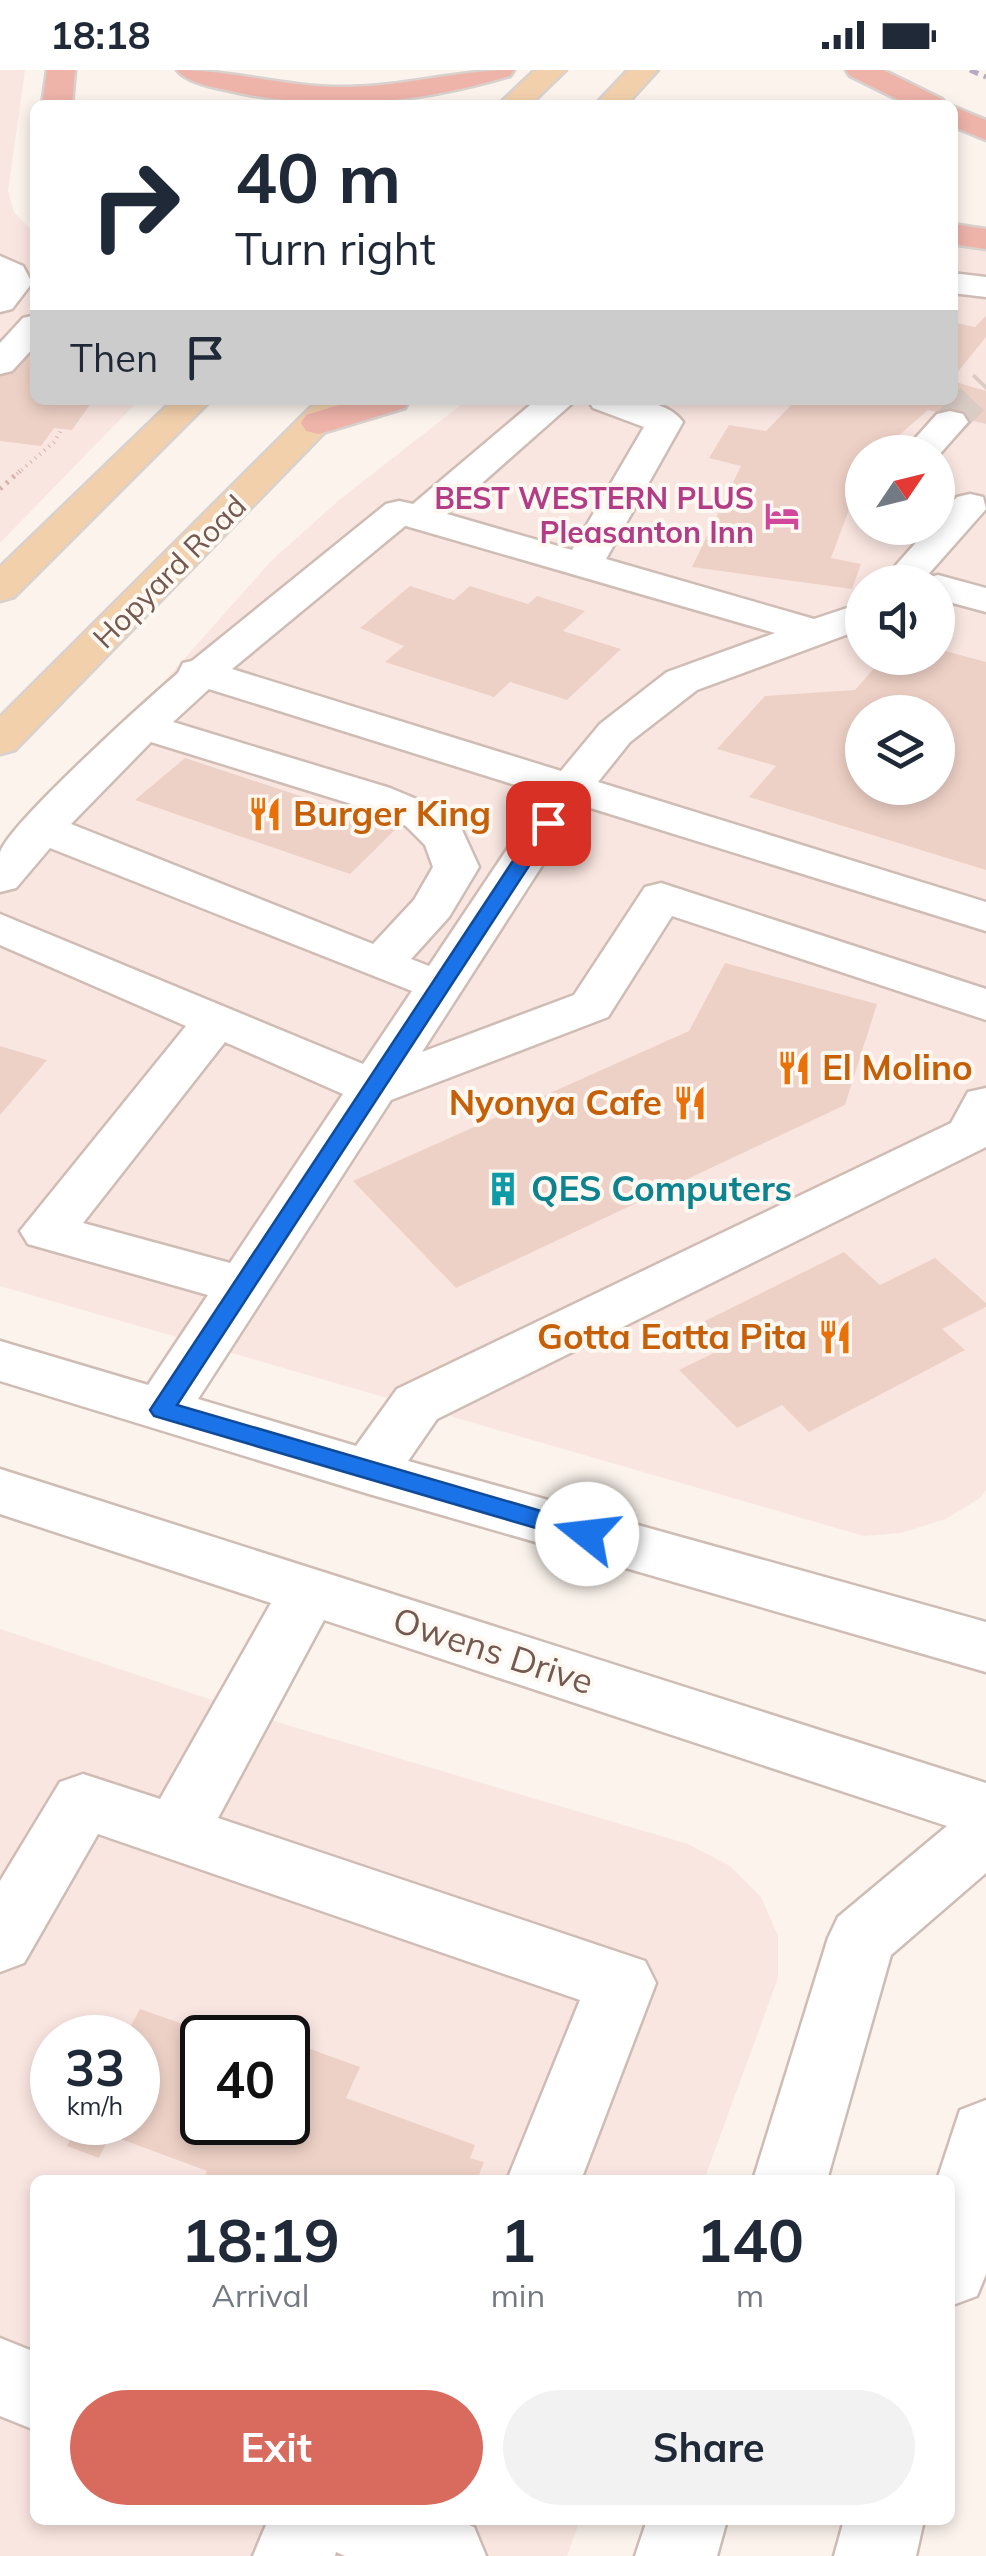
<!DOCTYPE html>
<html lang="en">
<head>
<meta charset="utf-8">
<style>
	:root { --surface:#fff; --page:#f2f2f3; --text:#1f2937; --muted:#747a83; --accent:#d86b5e }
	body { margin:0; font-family:Mulish,sans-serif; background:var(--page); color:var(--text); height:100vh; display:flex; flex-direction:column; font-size:38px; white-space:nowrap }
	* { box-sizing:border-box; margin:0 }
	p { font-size:32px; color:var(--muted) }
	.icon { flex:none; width:55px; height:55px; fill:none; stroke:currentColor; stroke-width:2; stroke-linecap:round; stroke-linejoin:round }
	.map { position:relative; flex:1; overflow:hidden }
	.side { position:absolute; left:30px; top:2105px; width:925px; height:350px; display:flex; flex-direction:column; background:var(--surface); border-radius:15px; box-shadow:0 5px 15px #0003 }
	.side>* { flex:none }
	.hud { position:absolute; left:30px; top:30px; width:928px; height:305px; border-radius:15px; box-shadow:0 5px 15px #0003; background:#fff; color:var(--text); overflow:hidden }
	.needle { width:65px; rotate:55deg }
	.buttons { position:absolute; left:845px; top:365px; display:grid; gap:20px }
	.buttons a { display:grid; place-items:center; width:110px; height:110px; border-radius:50%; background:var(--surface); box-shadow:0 5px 15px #0003; font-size:50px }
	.speed { position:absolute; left:30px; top:1945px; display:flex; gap:20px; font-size:50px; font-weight:700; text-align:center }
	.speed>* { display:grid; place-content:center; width:130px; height:130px; border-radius:50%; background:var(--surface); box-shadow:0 5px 15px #0003; line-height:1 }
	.speed small { font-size:25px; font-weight:400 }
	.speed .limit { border:5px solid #111; border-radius:15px; background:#fff; color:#111 }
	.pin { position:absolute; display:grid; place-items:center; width:85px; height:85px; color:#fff; margin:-42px; border-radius:20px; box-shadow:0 5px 15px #0006 }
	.me { position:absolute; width:110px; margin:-55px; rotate:286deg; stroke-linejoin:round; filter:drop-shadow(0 0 8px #0008) }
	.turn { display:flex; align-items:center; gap:35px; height:210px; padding:0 40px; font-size:45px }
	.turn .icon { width:130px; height:130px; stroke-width:2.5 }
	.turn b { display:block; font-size:70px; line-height:85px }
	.then { display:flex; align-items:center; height:95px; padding:0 40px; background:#0003; gap:20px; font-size:38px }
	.eta { display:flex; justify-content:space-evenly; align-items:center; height:170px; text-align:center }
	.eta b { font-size:60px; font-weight:700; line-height:70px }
	.action { display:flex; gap:20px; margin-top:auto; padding:20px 40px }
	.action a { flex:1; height:115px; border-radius:60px; background:var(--accent); color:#fff; font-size:40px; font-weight:700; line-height:115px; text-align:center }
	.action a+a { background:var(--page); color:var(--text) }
	.status { display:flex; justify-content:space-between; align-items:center; height:70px; padding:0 50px; background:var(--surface); direction:ltr }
	.status svg { height:28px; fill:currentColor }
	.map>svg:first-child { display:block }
</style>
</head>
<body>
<div class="status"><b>18:18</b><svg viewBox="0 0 49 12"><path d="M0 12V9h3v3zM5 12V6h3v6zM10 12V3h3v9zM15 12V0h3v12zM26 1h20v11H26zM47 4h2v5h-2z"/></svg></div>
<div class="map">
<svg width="986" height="2486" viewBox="0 0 986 2486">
	<rect width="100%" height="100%" fill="#fbf3ec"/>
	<path fill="#fae6e1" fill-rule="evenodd" d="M0,0H25L8,121L14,142L35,164V330H139L0,473Z
		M953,176L986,180V1420L980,1428L946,1449L901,1463L864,1466L0,1216V796L271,491L338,431L467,330H952ZM862,382H938V458H862ZM862,512H938V588H862ZM862,642H938V718H862Z
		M0,1559L290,1656L688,1774L730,1796L761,1827L778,1866V1908L704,2110H35V2450H580L567,2486H0ZM52,1968H138V2052H52ZM202,1968H288V2052H202Z"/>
	<path fill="#eed1c6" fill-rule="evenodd" d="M986,246V267L952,309V252L975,257Z
		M35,256V330H93L72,360L54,358L41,376L0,371V307Z
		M952,311L986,321V354L928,340L880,382H862V405L831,488L861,494L852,519L692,497L741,396L709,388L729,355L766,361L796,330H952Z
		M410,516L454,530L470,516L528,534L537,526L585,541L563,561L621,579L567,630L510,612L494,627L385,592L404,576L360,558Z
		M938,579L986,592V800L749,727L776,696L717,679L765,626L855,620L883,588H938ZM862,642H938V718H862Z
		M185,688L397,758L350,804L135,730Z
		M725,893L877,934L845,1035L456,1218L353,1111L689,961Z
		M0,976L47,990L0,1045Z
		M844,1182L880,1215L935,1188L986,1233V1237L942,1259L965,1280L809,1362L782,1335L737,1358L679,1300L728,1276L703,1252Z
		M140,1939L220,1967L202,1968V2052H288V1971L360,1997L346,2028L475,2075L470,2088L484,2092L477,2110H203L207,2101L110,2065L99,2088L67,2076L79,2052H138V1968H124Z"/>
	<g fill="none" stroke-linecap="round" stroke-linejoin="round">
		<path stroke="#d9ccc5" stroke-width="32" stroke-dasharray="32 16" stroke-linecap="butt" d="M950,352L986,315"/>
		<g stroke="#cfbdb5" stroke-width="5">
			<path id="minor" d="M0,186L23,196L32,213L12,239L0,242Z
				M952,203L986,207V227L952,223Z
				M35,245V276L12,301L0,304V273L23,248Z
				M536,330H576L447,444L572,480L644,357L593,338L588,330C617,330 664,325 683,352L606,489L814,549L862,533V559L697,620L630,672L598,712L986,832V861L581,735L422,982L574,925L645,817L661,813L986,919V950L672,846L608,947L391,1030L198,1329L356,1376L397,1319L951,1053L968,1022L986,1018V1077L437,1349L408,1391L986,1552V1602L369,1424L0,1311V1271L148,1315L208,1225L28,1174L20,1161L186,956L0,875V844L363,994L412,921L50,778L16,818L0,822C0,810 0,795 0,783C5,757 149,628 178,603L183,593L192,591L386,434L399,431L413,434ZM405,456H406L775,563L667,602L600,654L561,701L232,599ZM209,619L544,724L429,896L411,889L449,847L479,797L462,760L438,738L390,718L173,652ZM151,672L358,736L406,756L425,775L433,797L414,830L373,874L71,754ZM225,972L343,1024L230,1193L83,1153Z
				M950,341L963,344L968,352L938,386V382H903L937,344Z
				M970,424L983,427L986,439L925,508L938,505L986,518V542L938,529V512H881L929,458H938V448L957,427Z
				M0,1399L986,1713V1803L891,1885L827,2110H753L828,1868L838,1847L947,1756L324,1550L218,1748L645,1891L656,1913L581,2110H507L580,1930L98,1764L24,1893L0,1902V1811L60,1712L83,1704L160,1729L271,1533L0,1444Z
				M986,2030V2204L977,2226L950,2236V2110H937L960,2040Z
				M0,2268L35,2282V2360L0,2346Z
				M268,2450H456L474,2457L486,2486H345L336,2482L335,2486H253Z
				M647,2450H727L717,2486H635Z
				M844,2450H924L916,2486H834Z"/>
		</g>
		<g stroke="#d8d1ce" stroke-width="5">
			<path id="major" d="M535,0H566L530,35H498Z
				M628,0H658L626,35H595Z
				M173,330H211L14,527L0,531V497Z
				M318,330H356L15,680L0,684V647Z"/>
		</g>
		<g stroke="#d8d1ce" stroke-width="5">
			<path id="highway" d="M47,0H75L72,35H42Z
				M177,0C234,0 288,18 345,17C403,17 457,0 514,0L510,6C416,34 323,43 226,20C211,17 186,12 177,0Z
				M846,0H883L942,29L947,35H909L850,6Z
				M952,36L986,50V70L952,56Z
				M952,154L986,159V179L952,174Z
				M355,330H410L405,338L319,364L306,361L301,353L306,345Z"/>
		</g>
		<path stroke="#d3b4a9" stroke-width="4" stroke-dasharray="1 5" stroke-linecap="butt" d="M17,404L54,372L62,359"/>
		<path stroke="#d3b4a9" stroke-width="5" stroke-dasharray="2.5 6" stroke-linecap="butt" d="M0,419L20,401"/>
		<use href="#minor" fill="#fff" fill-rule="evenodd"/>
		<use href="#major" fill="#f2d0ac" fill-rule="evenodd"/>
		<use href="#highway" fill="#eeb3a9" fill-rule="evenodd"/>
		<path stroke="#b5aac5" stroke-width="5" stroke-dasharray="9 6" stroke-linecap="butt" d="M970,0L986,7"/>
	</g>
	<path fill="#1a73e8" stroke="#114b97" stroke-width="2.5" d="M548,748L557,753L177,1335L596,1457L600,1464L596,1470L587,1473L154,1346L150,1340L538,753Z"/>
	<defs>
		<g id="hotel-bare" transform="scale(2.7)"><path d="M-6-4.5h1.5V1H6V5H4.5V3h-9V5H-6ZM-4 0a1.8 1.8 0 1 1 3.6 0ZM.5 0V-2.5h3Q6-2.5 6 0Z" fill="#d1479c" stroke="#fef8f2" stroke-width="2.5" paint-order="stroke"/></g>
		<g id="restaurant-bare" transform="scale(2.7)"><path d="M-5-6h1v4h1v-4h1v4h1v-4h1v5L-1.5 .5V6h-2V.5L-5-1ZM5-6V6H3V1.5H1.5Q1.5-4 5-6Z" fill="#e8710a" stroke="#fef8f2" stroke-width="2.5" paint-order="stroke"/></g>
		<g id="building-bare" transform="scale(2.7)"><path d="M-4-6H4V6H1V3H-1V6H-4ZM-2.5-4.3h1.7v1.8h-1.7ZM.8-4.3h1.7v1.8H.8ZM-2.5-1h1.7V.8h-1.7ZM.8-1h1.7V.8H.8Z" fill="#0f9aa8" stroke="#fef8f2" stroke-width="2.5" paint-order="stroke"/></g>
	</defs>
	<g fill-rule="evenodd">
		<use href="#hotel-bare" x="782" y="446"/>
		<use href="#restaurant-bare" x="265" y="744"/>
		<use href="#restaurant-bare" x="794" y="998"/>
		<use href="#restaurant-bare" x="690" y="1033"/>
		<use href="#building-bare" x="503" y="1119"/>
		<use href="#restaurant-bare" x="835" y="1267"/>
	</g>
	<g text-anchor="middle" stroke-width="8" stroke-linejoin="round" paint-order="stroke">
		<g font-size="30" font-weight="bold" fill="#b23c85" stroke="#fef8f2" text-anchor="end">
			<text x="754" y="439">BEST WESTERN PLUS<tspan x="754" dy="34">Pleasanton Inn</tspan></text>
		</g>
		<g font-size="30" fill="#745951" stroke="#fef8f2">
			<text transform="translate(170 502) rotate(-45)" y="10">Hopyard Road</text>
		</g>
		<g font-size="35" font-weight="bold" fill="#c56008" stroke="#fef8f2" text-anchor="start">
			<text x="293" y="756">Burger King</text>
			<text x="822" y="1010">El Molino</text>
			<text x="662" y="1045" text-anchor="end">Nyonya Cafe</text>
			<text x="807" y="1279" text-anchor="end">Gotta Eatta Pita</text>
		</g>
		<g font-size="35" font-weight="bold" fill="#0d838f" stroke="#fef8f2" text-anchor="start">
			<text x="531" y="1131">QES Computers</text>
		</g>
		<g font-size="35" fill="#745951" stroke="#fef8f2">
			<text transform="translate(493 1581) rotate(18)" y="12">Owens Drive</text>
		</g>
	</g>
</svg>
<div class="buttons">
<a><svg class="needle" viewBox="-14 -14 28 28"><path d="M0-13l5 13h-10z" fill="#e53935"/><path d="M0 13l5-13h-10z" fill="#747a83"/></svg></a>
<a><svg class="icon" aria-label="sound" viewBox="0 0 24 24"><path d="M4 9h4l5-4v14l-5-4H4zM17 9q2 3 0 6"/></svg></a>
<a><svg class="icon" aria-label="layers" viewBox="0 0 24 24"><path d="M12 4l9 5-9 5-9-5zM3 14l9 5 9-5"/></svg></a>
</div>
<div class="speed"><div>33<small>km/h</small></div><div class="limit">40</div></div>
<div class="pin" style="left:548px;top:753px;background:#d93025"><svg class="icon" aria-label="arrive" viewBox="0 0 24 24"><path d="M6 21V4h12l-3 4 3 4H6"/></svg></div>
<svg class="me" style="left:587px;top:1464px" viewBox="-20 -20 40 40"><circle r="19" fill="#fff"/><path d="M0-13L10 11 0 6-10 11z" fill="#1a73e8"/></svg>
<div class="hud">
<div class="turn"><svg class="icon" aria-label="right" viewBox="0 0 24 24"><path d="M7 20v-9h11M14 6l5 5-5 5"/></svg><div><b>40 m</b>Turn right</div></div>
<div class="then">Then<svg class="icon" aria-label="arrive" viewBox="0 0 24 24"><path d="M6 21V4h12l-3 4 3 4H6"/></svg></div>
</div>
<section class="side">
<div class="eta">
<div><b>18:19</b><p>Arrival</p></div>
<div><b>1</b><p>min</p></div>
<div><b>140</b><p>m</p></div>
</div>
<div class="action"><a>Exit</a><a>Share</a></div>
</section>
</div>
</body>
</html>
